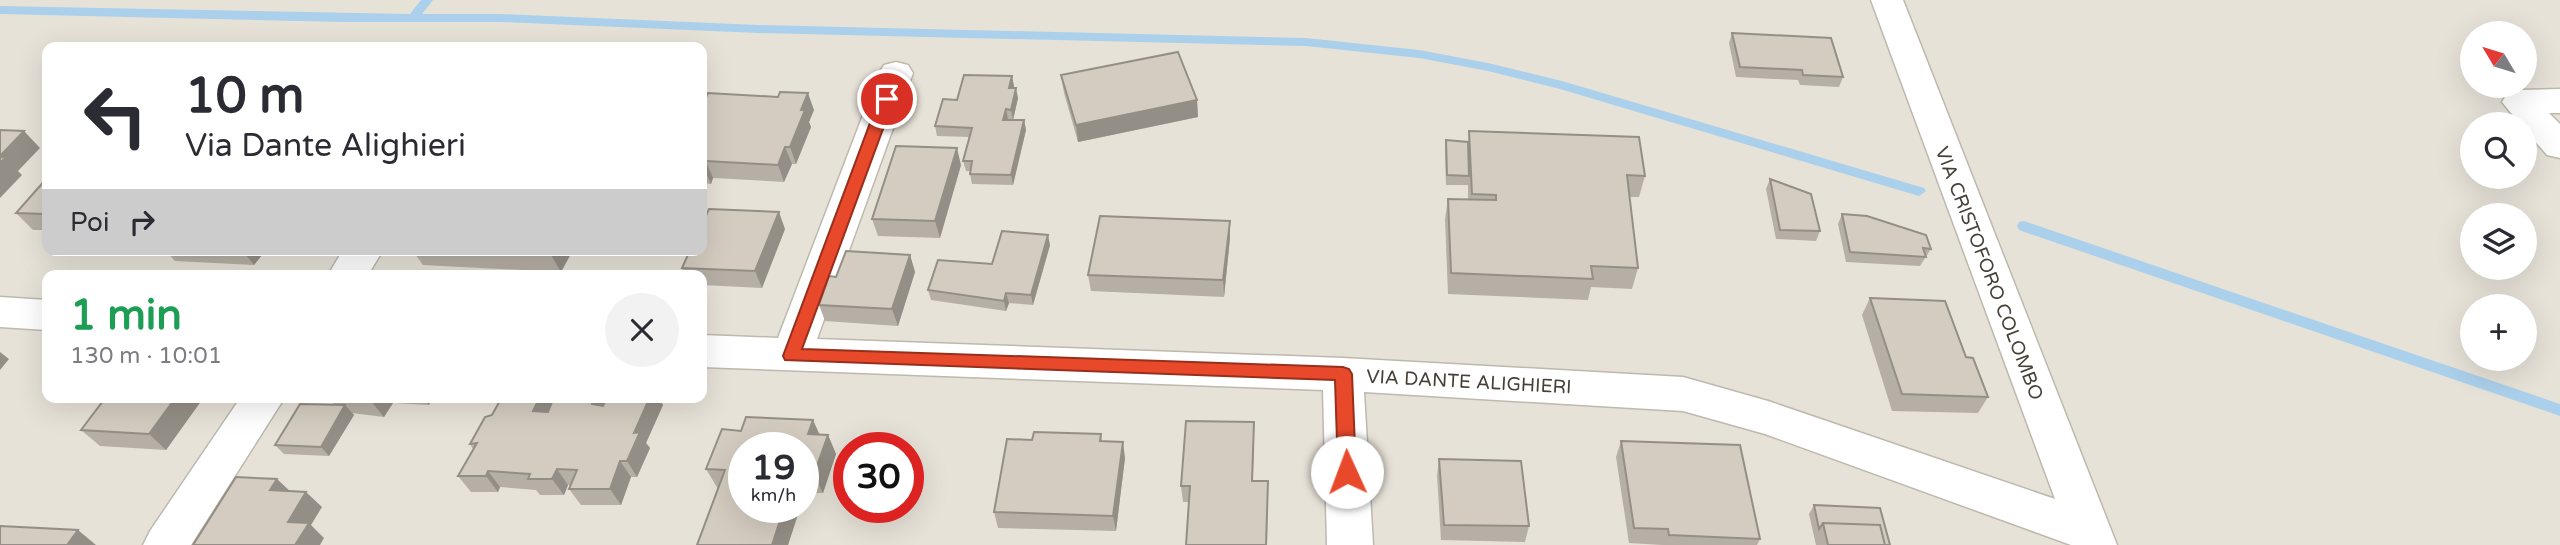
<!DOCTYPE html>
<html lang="it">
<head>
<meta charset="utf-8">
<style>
	:root { --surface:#fff; --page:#f2f2f3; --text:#2b2b33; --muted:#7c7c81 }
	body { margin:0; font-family:"Varela Round",sans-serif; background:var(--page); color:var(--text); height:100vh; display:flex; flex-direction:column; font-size:26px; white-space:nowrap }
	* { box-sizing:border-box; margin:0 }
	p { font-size:23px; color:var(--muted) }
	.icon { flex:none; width:38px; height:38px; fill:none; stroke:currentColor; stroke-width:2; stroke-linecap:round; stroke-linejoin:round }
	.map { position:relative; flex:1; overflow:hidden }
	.panel { position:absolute; left:42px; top:270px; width:665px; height:133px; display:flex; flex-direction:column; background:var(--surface); border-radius:14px; box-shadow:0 7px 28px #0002 }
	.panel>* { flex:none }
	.guide { position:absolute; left:42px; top:42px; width:665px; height:214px; border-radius:14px; box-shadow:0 7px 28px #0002; background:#fff; color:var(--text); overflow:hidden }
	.needle { width:46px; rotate:308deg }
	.controls { position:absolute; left:2460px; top:21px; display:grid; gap:14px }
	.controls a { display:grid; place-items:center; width:77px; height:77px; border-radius:50%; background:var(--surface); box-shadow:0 7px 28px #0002; font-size:35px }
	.speed { position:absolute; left:728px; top:432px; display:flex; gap:14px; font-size:35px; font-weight:700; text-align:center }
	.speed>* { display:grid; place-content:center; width:91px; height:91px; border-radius:50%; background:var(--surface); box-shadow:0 7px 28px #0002; line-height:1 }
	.speed small { font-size:18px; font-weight:400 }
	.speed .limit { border:10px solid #d22; background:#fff; color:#111 }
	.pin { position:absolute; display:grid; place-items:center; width:60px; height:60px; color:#fff; margin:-30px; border:4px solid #fff; border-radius:50%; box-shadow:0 2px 7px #0007 }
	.me { position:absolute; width:77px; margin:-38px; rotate:358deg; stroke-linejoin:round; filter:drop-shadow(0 0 5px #0008) }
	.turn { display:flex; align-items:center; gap:24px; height:147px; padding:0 28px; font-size:32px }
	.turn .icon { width:91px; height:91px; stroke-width:2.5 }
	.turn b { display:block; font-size:49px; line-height:60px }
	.then { display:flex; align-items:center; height:66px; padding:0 28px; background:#0003; gap:14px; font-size:26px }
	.round { display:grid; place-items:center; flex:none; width:74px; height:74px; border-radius:37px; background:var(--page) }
	.summary { display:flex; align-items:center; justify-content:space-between; height:119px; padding:0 28px }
	h1 { font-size:42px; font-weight:800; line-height:52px; color:#1e9e55 }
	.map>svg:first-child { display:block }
</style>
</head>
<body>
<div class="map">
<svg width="2560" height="545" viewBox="0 0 2560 545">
	<rect width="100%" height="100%" fill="#f3f0e9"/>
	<path fill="#e7e2d8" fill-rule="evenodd" d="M0,0H2560V545H0ZM2473,33H2525V86H2473ZM47,47H702V250H47ZM2473,124H2525V177H2473ZM2473,215H2525V268H2473ZM47,275H702V397H47ZM2473,306H2525V359H2473ZM744,448H803V508H744ZM849,448H908V508H849Z"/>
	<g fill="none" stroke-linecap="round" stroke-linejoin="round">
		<path fill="#abd0eb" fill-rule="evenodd" d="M421,0H433L422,14H500L758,25L1306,38L1419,50L1488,63L1562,81L1924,188L1926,191L1919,196L1560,89L1488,71L1419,58L1306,46L758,33L500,22H344L0,14V6L410,14Z
			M2024,221L2560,404V416L2019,230L2017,226L2019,222Z"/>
		<g stroke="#beb8ad" stroke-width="3">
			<path id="minor" d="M1871,0H1903L2117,545H2071L1765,434L1683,411L1364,392L1373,545H1327L1323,390L702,367V335L778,338L879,73L884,65L896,62L908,65L913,73L817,339L1343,358L1683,377L1768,401L2055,499Z
				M2560,89V113H2549L2560,124V158L2547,155L2525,130V124H2520L2502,102L2507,94L2519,90Z
				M343,250H383L368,275H328Z
				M0,297L47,300V330L0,327Z
				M241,397H285L191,545H143L150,531Z"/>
		</g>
		<use href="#minor" fill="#fff" fill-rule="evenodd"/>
	</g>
	<path fill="#b6afa5" d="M1732,33L1843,77L1839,87L1800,85L1798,80L1736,77L1729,43Z
		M1061,75L1197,100L1198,117L1078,142L1064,93Z
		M1012,76L1014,88L1018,98L1013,120H1024L1026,130L1013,185L972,184L970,174V171H966L963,161L970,137L937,136L935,126L957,100Z
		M702,105L814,110L809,122L811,127L796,164H792L784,182L713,178L711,184L702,183Z
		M1469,131L1645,176L1639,197H1629L1638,268L1632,289L1591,287L1588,300L1448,294L1445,219L1448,199H1468V185H1446L1445,150L1446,140L1468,142Z
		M961,165L940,238L878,236L872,219Z
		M47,178V230H33L16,213Z
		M1770,179L1820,231L1816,241L1776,239L1766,189Z
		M1842,214L1931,249L1920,266L1846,262L1838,224Z
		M1230,221V238L1224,297L1091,291L1088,275Z
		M785,229L762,288L702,285V275H686L682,268Z
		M1050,245L1033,305L1009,303L1006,311L931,300L928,290L992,264Z
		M165,250H266L254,265L175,261Z
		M412,250H573L561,272L423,265Z
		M910,255L915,272L898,326L825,321L819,305L836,277Z
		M1870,298L1988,397L1978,413L1892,411L1862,315Z
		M106,397H204L166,450L100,446L81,430Z
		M328,397H433L429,405L393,403L384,417L352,413L354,415L329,456L284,454L275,445L335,405Z
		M554,397H600L604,404L663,405L646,443L650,448L637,477H631L621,505H581L569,489L571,485H568L564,495H540L536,490L500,487L498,492H471L458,476L473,449L470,444L492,415L551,404Z
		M746,417L813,420L819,434L828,435L836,454L823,493H805L803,498V448H744V508H800L788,545H697L718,489L706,469L722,429L741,431Z
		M1254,422L1253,481H1268L1267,545H1186L1189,502H1183L1181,486Z
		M1101,434L1102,441L1125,458L1116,531L998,528L994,512L1032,440Z
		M1621,441L1760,539L1757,545H1662L1629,543L1616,457Z
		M1439,459L1529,526L1525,542L1441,540L1437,475Z
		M1814,505L1890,545H1816L1809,514Z"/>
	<path fill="#948f86" d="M1012,76L1014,86L1011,98L1009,88Z
		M1016,88L1018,98L1013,120L1011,110Z
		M808,93L814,110L809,122L811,127L796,164L790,147L801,110Z
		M1197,100L1198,117L1078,142L1076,125Z
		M1006,109L1008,119L1003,120Z
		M1024,120L1026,130L1013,185L1011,175Z
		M24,131L40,148L18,171L22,175L0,198V156Z
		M785,147L792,164L784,182L778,165Z
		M957,148L961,165L940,238L935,221Z
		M706,161L713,178L711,184L703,166Z
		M779,212L785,229L762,288L755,271Z
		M1230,221V238L1224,297L1223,280Z
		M1048,235L1050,245L1033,305L1031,295Z
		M242,250H266L254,265Z
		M554,250H573L561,272L551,255Z
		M910,255L915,272L898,326L892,309Z
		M1006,293L1009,303L1006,311L1004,301Z
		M0,352L9,359L0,370Z
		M176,397H204L166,450L149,434Z
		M373,397H389L393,403L384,417L371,401Z
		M423,397H433L429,405Z
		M540,397H547L554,408L545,428L533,411Z
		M595,397H600L608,410L592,404Z
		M650,397H658L663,405L646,443L650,448L637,477L627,461L634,433Z
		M345,405L354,415L329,456L321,447Z
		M813,420L822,440L808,434Z
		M1254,422V438L1252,496V481Z
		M828,435L836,454L823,493L814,474Z
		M1123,442L1125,458L1116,531L1113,516Z
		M620,461L631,477L621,505L610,489Z
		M557,469L568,485L564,495L552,479Z
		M488,471L500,487L498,492L486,476Z
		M277,479L293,494L270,490Z
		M306,492L322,507L311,525L324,538L320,545H295L288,522Z
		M784,508H800L788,545H772Z
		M78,530L96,545H67Z"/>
	<path fill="#d4ccc0" stroke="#948f86" stroke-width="2" d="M1732,33L1831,38L1843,77L1803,75L1802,70L1740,67Z
		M1178,52L1197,100L1076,125L1061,75Z
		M964,75L1012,76L1009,88H1016L1011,110L1006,109L1003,120H1024L1011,175L970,174L972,161H963L972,128L935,126L943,99L957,100Z
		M780,92L808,93L801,110H805L790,147H785L778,165L706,161L703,166H702V105L708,93L778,97Z
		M0,130L24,131L0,156Z
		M1469,131L1639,137L1645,176L1627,175L1638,268L1591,266L1593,279L1451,273L1448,199L1496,200V195L1472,194Z
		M1446,140L1468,142L1469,176L1447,175Z
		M896,146L957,148L935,221L872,219Z
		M0,157L5,158L0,163Z
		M47,178V214L16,213Z
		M1770,179L1811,194L1820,231L1780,230Z
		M709,209L779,212L755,271L682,268L690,250H702V224Z
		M1842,214L1867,216L1926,235L1931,249L1923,248L1926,257L1850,252Z
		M1100,216L1230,221L1223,280L1088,275Z
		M1002,231L1048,235L1031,295L1006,293L1004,301L928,290L938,260L992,264Z
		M448,250H554L551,255Z
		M846,251L910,255L892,309L819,305L829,276L836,277Z
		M1870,298L1945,301L1966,357L1973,358L1988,397L1902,394Z
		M106,397H176L149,434L81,430Z
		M340,397H373L371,401Z
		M502,397H540L533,411L548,412L554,397H595L592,404L603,406L607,397H650L634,433L640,432L627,461H620L610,489H569L577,470L557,469L552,479H528L530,474L488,471L486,476H458L477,443L470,444L485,417L492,415Z
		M300,404L345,405L321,447L275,445Z
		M746,417L813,420L808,434L828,435L814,474H803V448H744V508H784L772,545H697L725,470L706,469L722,429L741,431Z
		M1186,421L1254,422L1252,481H1268L1266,545H1186L1190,486H1181Z
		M1034,432L1101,434L1100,441L1123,442L1113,516L994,512L1007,439L1032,440Z
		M1621,441L1740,445L1760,539L1669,535L1668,529L1634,528Z
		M1439,459L1521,461L1529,526L1444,525Z
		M236,477L277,479L270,490L306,492L288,522L309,523L295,545H193Z
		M1814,505L1880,508L1890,545H1885L1880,525L1823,523L1819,529Z
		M1823,523L1880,525L1885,545H1828Z
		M0,526L78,530L67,545H0Z"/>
	<path fill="#e8492b" stroke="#972f1c" stroke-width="2" d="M887,94L894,99L802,349L1343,367L1349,369L1352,374L1356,472L1353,477L1347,479L1341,477L1338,472L1335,380L785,360L783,356L879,99Z"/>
	<g text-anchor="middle" stroke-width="5" stroke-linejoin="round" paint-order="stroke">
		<g font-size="19" fill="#464138" stroke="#fff">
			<text transform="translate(1990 273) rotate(69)" y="7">VIA CRISTOFORO COLOMBO</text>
			<text transform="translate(1469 381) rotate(3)" y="7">VIA DANTE ALIGHIERI</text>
		</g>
	</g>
</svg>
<div class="controls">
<a><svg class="needle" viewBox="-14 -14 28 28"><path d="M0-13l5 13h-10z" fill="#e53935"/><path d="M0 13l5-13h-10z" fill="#7c7c81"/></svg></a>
<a><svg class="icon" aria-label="search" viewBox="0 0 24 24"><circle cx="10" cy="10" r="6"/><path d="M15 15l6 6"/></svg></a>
<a><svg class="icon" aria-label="layers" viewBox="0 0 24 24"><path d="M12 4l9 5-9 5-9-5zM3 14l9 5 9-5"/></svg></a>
<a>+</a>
</div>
<div class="speed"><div>19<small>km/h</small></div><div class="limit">30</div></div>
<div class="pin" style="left:887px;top:99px;background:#d93025"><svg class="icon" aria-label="arrive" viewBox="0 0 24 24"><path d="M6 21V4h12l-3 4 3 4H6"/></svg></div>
<svg class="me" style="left:1347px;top:472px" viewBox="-20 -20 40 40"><circle r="19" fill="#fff"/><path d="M0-13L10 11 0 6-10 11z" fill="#e8492b"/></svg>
<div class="guide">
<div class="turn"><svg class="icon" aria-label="left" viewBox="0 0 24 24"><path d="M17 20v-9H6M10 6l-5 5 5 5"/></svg><div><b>10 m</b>Via Dante Alighieri</div></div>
<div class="then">Poi<svg class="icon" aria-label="right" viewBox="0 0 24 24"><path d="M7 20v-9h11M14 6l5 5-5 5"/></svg></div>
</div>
<section class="panel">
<div class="summary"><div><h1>1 min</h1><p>130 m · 10:01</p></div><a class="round"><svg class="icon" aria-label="close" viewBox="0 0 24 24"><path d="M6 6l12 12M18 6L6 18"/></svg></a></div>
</section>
</div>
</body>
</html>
